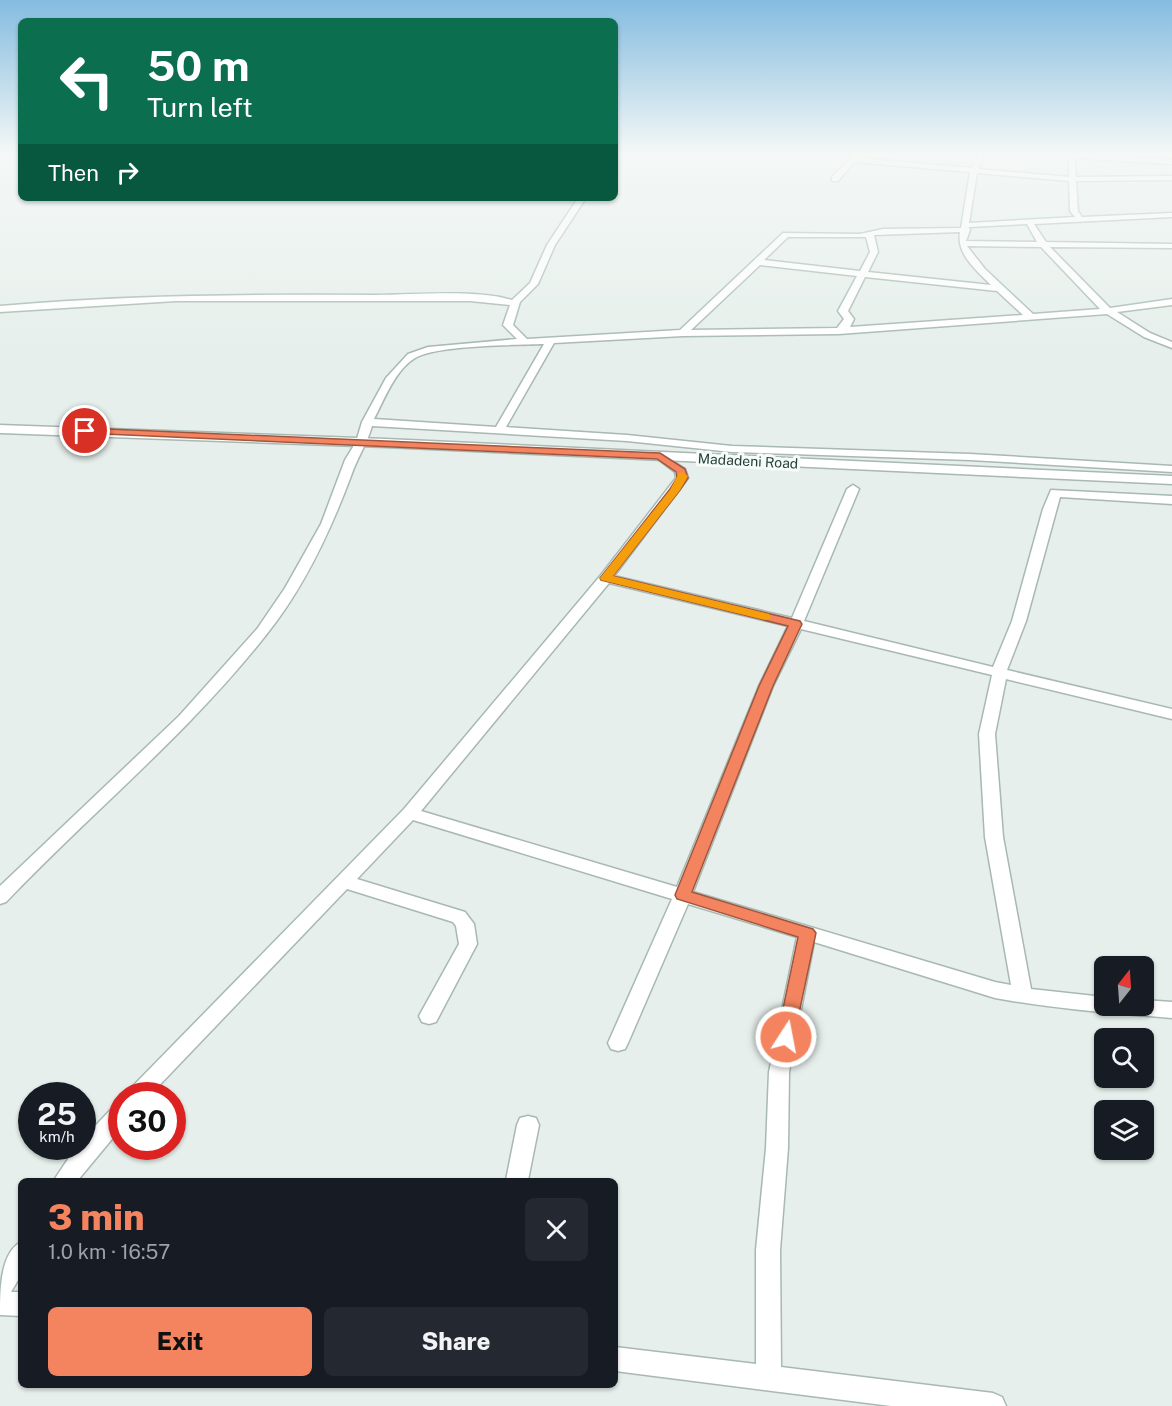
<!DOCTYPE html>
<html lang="en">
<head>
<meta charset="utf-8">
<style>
	:root { --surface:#171b24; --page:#242831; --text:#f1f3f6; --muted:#9ea1a6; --accent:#f4845f }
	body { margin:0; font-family:"Public Sans",sans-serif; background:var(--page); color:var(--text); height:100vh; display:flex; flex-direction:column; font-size:22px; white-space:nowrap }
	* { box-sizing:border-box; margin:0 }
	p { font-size:20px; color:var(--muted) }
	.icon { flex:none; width:33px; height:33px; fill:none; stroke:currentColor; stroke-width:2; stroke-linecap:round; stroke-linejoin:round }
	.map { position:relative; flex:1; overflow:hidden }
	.side { position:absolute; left:18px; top:1178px; width:600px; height:210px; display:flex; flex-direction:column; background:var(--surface); border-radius:9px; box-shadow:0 2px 4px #0004 }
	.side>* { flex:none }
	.guide { position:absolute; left:18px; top:18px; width:600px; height:183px; border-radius:9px; box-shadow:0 2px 4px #0004; background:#0b6e4f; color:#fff; overflow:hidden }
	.needle { width:39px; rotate:17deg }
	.buttons { position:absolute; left:1094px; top:956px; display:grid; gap:12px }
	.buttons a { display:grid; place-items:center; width:60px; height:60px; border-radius:9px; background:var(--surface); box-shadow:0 2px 4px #0004; font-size:30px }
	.speed { position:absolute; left:18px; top:1082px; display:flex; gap:12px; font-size:30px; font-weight:700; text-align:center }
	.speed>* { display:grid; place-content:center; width:78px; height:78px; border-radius:50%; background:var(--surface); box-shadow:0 2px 4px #0004; line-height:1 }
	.speed small { font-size:15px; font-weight:400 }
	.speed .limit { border:9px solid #d22; background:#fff; color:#111 }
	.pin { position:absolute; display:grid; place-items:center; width:51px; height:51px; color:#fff; margin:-26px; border:3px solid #fff; border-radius:50%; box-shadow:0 2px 6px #0007 }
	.me { position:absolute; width:66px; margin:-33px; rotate:11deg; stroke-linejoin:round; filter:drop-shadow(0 0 4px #0008) }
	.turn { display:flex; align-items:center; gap:21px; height:126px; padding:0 30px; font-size:27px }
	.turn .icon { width:78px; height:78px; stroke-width:2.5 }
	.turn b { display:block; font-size:42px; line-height:51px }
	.then { display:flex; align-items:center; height:57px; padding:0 30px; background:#0003; gap:12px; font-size:22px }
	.round { display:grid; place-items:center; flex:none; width:63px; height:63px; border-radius:9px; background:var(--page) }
	.overview { display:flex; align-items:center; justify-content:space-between; height:102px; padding:0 30px }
	h1 { font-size:36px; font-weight:800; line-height:45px; color:var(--accent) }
	.primary-button { display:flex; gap:12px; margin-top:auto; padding:12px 30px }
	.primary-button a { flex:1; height:69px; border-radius:9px; background:var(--accent); color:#111; font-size:24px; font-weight:800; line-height:69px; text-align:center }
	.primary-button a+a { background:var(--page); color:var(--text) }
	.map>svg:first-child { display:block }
</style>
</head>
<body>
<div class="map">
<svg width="1172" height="1406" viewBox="0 0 1172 1406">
	<rect width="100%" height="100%" fill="#e6efeb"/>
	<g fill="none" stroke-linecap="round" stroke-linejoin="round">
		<g stroke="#a8b8b2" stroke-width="3">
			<path id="minor" d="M979,152H985L978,169L1069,177L1068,152L1172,160V164L1075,158L1076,177L1172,176V180L1076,181L1078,211L1082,217L1172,213V217L1034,224L1046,242L1172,244V248L1050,247L1110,308L1172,299V305L1117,312L1150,333L1172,342V348L1144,337L1107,314L839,334L683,336L554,343L506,427L627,435L732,446L970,454L1172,466V472L970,460L732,452L627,441L372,426C367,444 357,458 351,476C330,532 304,588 266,635C189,733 92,812 6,902L0,904V886L179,716L257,629L285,588L321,524L345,460L356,442L362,422L386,378L408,354L428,347L517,339L503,325L510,305L470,301H176L0,312V306C125,295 250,294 375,295C416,295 474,289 512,300L530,283L547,245L578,198H586L555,245L538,284L520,302L513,325L527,339L680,330L783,233L860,234L883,229L961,228L970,172L854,162L838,181H832V177L856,153L861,154L858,158L972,168ZM977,173L1069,181L1070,211L1075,217L969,223ZM1027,224L1037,242L966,241L970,230L969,227ZM960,232C956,254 977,271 991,285L868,272L878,252L874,235ZM788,237H866L870,252L860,271L764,260ZM967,246L1041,247L1100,309L1033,314L985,269ZM760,265L857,276L838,311L844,319L837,328L691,330ZM865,277L997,291L1023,315L850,327L854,319L848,311ZM544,344L496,427L374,419C384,400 395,370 415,358C436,345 517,345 544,344Z
				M660,453L685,469L688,478L614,576L792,618L847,489L853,485L859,489L804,621L993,667L1012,621L1043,509L1051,490L1172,496V504L1060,497L1026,621L1007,670L1172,709V719L1006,679L995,734L1003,837L1031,989L1104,997V1005H1143V1000L1172,1002V1018C1111,1013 1055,1009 995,998L814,942L789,1072L788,1148L780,1250L781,1367L993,1393L1002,1397L1006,1406H891L615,1371V1347L756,1364V1250L766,1148L769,1072L797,937L688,904L628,1043L625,1049L618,1051L611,1049L608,1043L672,899L413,820L357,879L465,912L474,924L477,944L436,1022L429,1024L422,1022L419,1016L459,944L456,926L453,922L347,889L150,1095H127L130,1089L404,809L601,575L676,478L675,472L654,456ZM609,583L788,626L759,686L677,887L421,811ZM801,629L992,675L979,734L985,837L1011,985L995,982L693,892L773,686Z
				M122,1102V1127L78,1180H54L76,1147L82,1146V1140L115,1105Z
				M528,1116L536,1118L539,1125L528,1180H506L517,1125L520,1118Z
				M21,1242V1275L11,1292H21V1316L0,1315C0,1291 0,1253 21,1242Z"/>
		</g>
		<g stroke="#a8b8b2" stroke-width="3">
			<path id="tertiary" d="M0,425L386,439L1172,476V484L386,447L0,433Z"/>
		</g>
		<use href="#minor" fill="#fff" fill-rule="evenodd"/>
		<use href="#tertiary" fill="#fff" fill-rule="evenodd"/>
	</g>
	<linearGradient id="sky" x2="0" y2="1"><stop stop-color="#84bce0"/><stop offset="0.44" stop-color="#f4f8f6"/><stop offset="1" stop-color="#f4f8f6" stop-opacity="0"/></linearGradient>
	<rect width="1172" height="349" fill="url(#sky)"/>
	<path fill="#f4845f" stroke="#9f563e" stroke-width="1.5" d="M85,428L660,453L685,469L688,478L680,490L613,576L800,621L802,624L773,686L692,892L813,929L816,933L793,1042L786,1044L780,1042L777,1037L798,937L677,899L675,895L759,686L788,626L601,580L600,578L670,489L677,478L676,472L657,459L82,433L80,431Z"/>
	<path fill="#f59e0b" d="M683,472L688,476L680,490L613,576L769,614L771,616L769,619L765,620L601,580L600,578L670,490L679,473Z"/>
	<g text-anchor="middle" stroke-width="6" stroke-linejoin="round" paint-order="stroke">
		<g font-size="14" fill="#24423a" stroke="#f7fbf9">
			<text transform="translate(748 461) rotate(3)" y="5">Madadeni Road</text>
		</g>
	</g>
</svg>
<div class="buttons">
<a><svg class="needle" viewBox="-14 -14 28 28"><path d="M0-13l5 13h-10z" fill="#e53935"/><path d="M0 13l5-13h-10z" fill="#9ea1a6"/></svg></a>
<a><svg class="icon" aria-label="search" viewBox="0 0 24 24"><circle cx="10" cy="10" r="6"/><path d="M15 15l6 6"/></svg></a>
<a><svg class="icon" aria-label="layers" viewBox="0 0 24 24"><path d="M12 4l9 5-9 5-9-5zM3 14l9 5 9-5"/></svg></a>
</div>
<div class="speed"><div>25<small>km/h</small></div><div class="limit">30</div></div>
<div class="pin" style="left:85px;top:431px;background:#d93025"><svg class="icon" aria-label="arrive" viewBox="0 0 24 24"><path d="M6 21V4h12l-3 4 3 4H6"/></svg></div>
<svg class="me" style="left:786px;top:1037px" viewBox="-20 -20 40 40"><circle r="17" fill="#f4845f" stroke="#fff" stroke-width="3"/><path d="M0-11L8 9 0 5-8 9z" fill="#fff"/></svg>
<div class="guide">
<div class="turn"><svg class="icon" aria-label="left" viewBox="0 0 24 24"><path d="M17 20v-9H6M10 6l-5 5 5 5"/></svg><div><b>50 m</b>Turn left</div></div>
<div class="then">Then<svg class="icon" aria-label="right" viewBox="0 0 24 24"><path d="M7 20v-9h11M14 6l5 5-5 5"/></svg></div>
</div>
<section class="side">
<div class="overview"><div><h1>3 min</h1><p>1.0 km · 16:57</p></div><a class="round"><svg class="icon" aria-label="close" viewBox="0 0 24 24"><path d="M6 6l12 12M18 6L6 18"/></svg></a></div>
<div class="primary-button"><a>Exit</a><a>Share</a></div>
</section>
</div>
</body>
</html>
